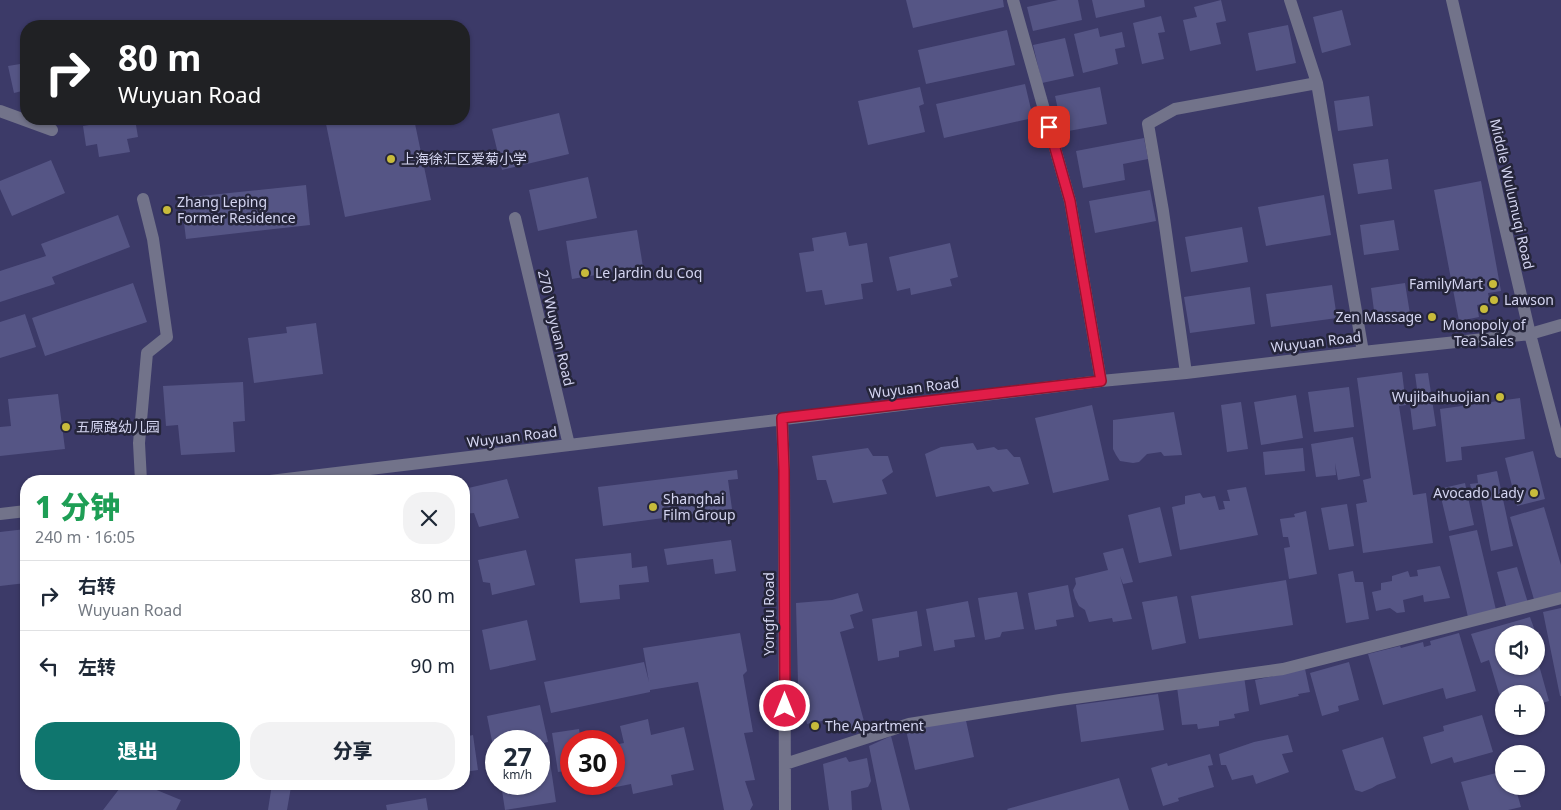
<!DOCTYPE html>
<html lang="zh">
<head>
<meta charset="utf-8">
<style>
	:root { --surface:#fff; --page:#f2f2f3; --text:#1f2937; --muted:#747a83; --line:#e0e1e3; --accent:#0f766e }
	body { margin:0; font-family:"Noto Sans","Noto Sans SC",sans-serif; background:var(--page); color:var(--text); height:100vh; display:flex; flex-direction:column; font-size:19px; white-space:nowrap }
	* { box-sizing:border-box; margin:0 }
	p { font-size:16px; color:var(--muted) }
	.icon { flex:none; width:28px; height:28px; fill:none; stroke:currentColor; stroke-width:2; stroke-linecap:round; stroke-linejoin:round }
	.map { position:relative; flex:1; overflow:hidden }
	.sheet { position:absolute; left:20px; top:475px; width:450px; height:315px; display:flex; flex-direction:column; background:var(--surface); border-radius:20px; box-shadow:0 1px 4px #0004 }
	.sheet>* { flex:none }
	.top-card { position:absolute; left:20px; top:20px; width:450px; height:105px; border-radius:20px; box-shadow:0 1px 4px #0004; background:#202124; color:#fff; overflow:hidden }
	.buttons { position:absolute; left:1495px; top:625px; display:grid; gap:10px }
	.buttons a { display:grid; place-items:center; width:50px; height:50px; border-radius:50%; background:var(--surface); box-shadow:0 1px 4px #0004; font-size:25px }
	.speed { position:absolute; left:485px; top:730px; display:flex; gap:10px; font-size:25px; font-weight:700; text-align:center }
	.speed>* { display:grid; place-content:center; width:65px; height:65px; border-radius:50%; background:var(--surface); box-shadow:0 1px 4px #0004; line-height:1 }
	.speed small { font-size:12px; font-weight:400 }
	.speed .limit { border:8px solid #d22; background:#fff; color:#111 }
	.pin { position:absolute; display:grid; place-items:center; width:42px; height:42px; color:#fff; margin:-21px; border-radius:10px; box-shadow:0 2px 8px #0006 }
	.me { position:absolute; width:55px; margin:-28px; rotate:0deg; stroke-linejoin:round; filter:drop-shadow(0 0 4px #0008) }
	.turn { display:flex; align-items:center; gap:18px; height:105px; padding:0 15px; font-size:22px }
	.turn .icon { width:65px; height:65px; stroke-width:2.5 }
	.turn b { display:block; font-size:35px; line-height:42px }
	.round { display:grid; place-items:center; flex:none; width:52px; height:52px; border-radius:20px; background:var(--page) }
	.headline { display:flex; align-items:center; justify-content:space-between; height:85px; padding:0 15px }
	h1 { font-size:30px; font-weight:800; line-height:38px; color:#1e9e55 }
	.button { display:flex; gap:10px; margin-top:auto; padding:10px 15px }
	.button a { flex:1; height:58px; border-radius:20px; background:var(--accent); color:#fff; font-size:20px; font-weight:800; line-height:58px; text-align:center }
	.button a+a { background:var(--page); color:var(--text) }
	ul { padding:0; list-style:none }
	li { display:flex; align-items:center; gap:15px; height:70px; padding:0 15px; border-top:1px solid var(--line) }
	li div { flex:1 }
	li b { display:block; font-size:19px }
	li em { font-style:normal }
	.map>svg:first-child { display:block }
</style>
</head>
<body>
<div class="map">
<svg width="1561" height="810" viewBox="0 0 1561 810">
	<rect width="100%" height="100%" fill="#3c3a68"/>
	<path fill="#555585" d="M906,0H1003L1004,7L913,28Z
		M1058,0H1078L1082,20L1033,31L1027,7Z
		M1092,0H1144L1145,7L1096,18Z
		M1221,0L1226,21L1216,23L1221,44L1190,51L1183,20L1197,17L1194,7Z
		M1342,10L1351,45L1322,53L1313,17Z
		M1161,16L1165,32L1158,33L1164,59L1142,64L1133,23Z
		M1288,25L1296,63L1256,71L1248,33Z
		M1098,28L1100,37L1122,32L1125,47L1115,49L1118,64L1083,73L1074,34Z
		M1007,30L1015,65L926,84L918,50Z
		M1065,38L1074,76L1042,83L1033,45Z
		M26,63V90L14,93L8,66Z
		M1025,84L1033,118L944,138L936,104Z
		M920,87L924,104L919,106L925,132L868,145L858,101Z
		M1100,87L1107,124L1063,132L1055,96Z
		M1369,96L1373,126L1338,131L1334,101Z
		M559,113L569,154L502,170L492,129Z
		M126,119H135L138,137L127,139L130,152L99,157L97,144L86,146L83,126Z
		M259,119H279L280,122L260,125Z
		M351,119H414L431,200L345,217L326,124Z
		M1144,138L1148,159L1123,164L1125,180L1083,188L1076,151Z
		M1388,159L1392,189L1358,194L1353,164Z
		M51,160L65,193L12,216L0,189V181Z
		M588,177L597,218L538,231L529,190Z
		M1481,181L1501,291L1488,293L1490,303L1477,305L1479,317L1459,321L1434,190Z
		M306,185L310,225L186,239L181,198Z
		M1150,190L1156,221L1095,233L1089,201Z
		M1324,195L1331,235L1266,246L1258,207Z
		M118,215L130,247L52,277L55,284L0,302V271L46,256L41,244Z
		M1394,220L1399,250L1364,255L1360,225Z
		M1242,227L1248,262L1191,272L1185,237Z
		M637,230L643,267L572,279L566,241Z
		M846,232L849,246L867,243L873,282L861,284L863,299L825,305L822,290L806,292L799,253L814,251L812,238Z
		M950,243L958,277L950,279L952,286L911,295L910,288L897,291L889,257Z
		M133,283L147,322L45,356L32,318Z
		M1405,283L1410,314L1375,318L1371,288Z
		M1332,285L1337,318L1271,327L1266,294Z
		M1250,287L1255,324L1190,333L1184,297Z
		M25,314L36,347L0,358V322Z
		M316,323L323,374L254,383L248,338L287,333L286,327Z
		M1402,372L1406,405L1399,406L1413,495L1426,493L1433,543L1363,553L1356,504L1367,502L1363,480L1371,478L1357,378Z
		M1428,373L1436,426L1413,430L1409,397L1418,396L1415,374Z
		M243,382L245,421L233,422L235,452L181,455L178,425L166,426L163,386Z
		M1349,387L1354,427L1314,432L1308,392Z
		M58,394L65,449L0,456V427L11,426L8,399Z
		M1296,395L1303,438L1261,445L1254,402Z
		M1520,398L1525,439L1461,447L1462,460L1446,462L1440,409Z
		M1241,402L1248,449L1227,452L1221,405Z
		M1092,405L1109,480L1053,493L1035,418Z
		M1174,412L1182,455L1164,456L1161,452L1147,454L1139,462L1133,463L1120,461L1116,455L1113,449V420Z
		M1353,437L1360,476L1338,480L1335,463L1336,475L1316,477L1311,444Z
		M973,443L977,450L994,447L998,450L1007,449L1014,457H1020L1029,484L993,492L989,486L936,497L925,454L941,447Z
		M868,448L873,456H888L893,472L882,480L887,494L833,503L826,480H817L812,456Z
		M1303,448L1305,471L1265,475L1263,452Z
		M1533,451L1545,499L1517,506L1505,458Z
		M737,470L738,479L728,480L732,509L603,526L598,487Z
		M1497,471L1513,546L1491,551L1481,499L1473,498L1470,484L1478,483L1477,475Z
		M507,479L519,518L479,527L474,513L464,514V489Z
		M1465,483L1474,525L1449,531L1439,489Z
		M1246,487L1258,535L1180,550L1172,507L1185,504V496L1200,493L1203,498L1215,496L1219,510L1225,509L1223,501H1230L1227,490Z
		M1347,504L1354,546L1329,550L1321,508Z
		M1160,507L1172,556L1139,563L1128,515Z
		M1544,507L1561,565V596L1535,603L1510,517Z
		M1306,511L1317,574L1289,579L1284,548L1290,547L1288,537H1283L1280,519L1295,517L1294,514Z
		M26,529V583L0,586V532Z
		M1477,530L1496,610L1468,617L1449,536Z
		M731,540L736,571L715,574L713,559L667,565L664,549Z
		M1123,548L1133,582L1123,584L1120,576L1132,619L1113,622L1112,618L1089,622L1085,610L1079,606L1075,598L1073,590L1076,584L1075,578L1108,570L1103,553Z
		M526,550L535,585L492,595L490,583L483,582L478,560Z
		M631,553L632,568L647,566L649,582L619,585L620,599L580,603L575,559Z
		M1440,566L1450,598L1424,602L1423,595L1403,600L1405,612L1397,613L1390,608L1376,611L1372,592L1381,590V583L1392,581V576L1408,571L1410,577L1418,576L1417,570Z
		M1517,567L1528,603L1507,609L1497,572Z
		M1353,571L1355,582H1363L1369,619L1346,623L1338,574Z
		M1286,580L1293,625L1199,639L1191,596Z
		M1068,585L1074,617L1056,620L1057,626L1035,630L1028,593Z
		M1017,592L1024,629L1002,632L1000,637L985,640L978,598Z
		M858,593L863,611L850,615L854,628L840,632L865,725L839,732L836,718L807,724L798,684L796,603L832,600Z
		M1177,596L1186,643L1152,650L1142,602Z
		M968,601L975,637L954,640L955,647L934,651L926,609Z
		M1561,608V696H1560L1543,612Z
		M917,611L922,646L899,651V657L878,661L872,619Z
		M1530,617L1536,634H1504V666H1536L1537,658L1549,701L1536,705V694H1504L1503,707L1489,660L1481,663L1471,634Z
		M527,620L536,660L490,670L482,630Z
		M740,633L747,671L743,675L753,732L744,733L755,780L745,781L753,805L750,810H724L698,682L650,690V692L551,713L544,682L644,662L649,682L643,648Z
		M1459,633L1476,691L1446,699L1443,688L1383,705L1368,654L1400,646L1401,648L1423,642L1424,647L1431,645L1430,641Z
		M464,644H465L469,663L464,664Z
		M1349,662L1359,700L1338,706L1339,711L1322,716L1310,673Z
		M1305,669L1310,692L1298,694L1299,696L1260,705L1255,680Z
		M1244,676L1249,711L1234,714L1235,718L1219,721V726L1198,729L1197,724L1182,725L1177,687Z
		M1158,694L1164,730L1081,742L1076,705Z
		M540,705L548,742L539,744V741H496L495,756L487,716Z
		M1482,715L1493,752L1454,763L1452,757L1431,764L1423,737L1444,731L1443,726Z
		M965,716L974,757L915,770L906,730Z
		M648,719L651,735L684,727L694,770L671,775L673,785L633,794L631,784L606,789L605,784H614V745L624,743L620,726Z
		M579,729L581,741H571V770L558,772L552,733Z
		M473,735L478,770L464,772V737Z
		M1288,735L1293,752L1282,754L1289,772L1256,784L1253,775L1232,780L1226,765H1221L1219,754L1254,742Z
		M891,736L910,810H882L869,746Z
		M1383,737L1396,778L1377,785L1372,788L1362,792L1355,790L1342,750Z
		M1210,754L1213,765L1208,766L1214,787L1178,798L1179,801L1163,806L1151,768L1167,763L1168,766Z
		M846,757L849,762L867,758L871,781L868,787L851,791L852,810H829L823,764Z
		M550,762L556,802L505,810L501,784H539V764Z
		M1504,771V786H1515L1521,807L1508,810H1469L1461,782Z
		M1119,778L1129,810H1008L1007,809Z
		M123,784H142L181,800L176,810H103Z
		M272,784L291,787L287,810H268Z
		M426,798L428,810H387L386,805Z"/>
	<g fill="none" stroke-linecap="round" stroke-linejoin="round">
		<path stroke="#72738a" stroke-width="12" d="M1013,0L1070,201L1101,381
			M1290,0L1317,83L1363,352
			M1452,0L1530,334L1561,452
			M0,111L52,130
			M515,218L569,445
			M1186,373L1163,211L1148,124L1175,109L1317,83
			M782,419L784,470L785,810
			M141,481L139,443L147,353L167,337L153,239L143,199
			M270,481L1101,381L1186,373L1363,352L1530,334L1561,325
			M0,514L26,511
			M785,764L909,724L1060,700L1283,669L1561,598"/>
	</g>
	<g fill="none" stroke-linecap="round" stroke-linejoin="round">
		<g stroke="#92132f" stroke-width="12">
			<path id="route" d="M785,706L784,470L782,418L1101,381L1070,201L1049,127"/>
		</g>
		<use href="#route" stroke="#e11d48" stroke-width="9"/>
	</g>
	<g fill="#c8bb3b" stroke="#25253a" stroke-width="2">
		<circle cx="391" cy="159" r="5"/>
		<circle cx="167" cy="210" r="5"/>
		<circle cx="585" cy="273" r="5"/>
		<circle cx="1493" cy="284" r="5"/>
		<circle cx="1494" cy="300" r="5"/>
		<circle cx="1484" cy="309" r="5"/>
		<circle cx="1432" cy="317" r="5"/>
		<circle cx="1500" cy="397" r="5"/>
		<circle cx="66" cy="427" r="5"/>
		<circle cx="1534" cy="493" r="5"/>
		<circle cx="653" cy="507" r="5"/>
		<circle cx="815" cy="726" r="5"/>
	</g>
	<g text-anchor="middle" stroke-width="5" stroke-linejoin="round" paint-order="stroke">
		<g font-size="14" fill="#d4d5f1" stroke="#25253a" text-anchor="start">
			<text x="401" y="164">上海徐汇区爱菊小学</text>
			<text x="177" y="207">Zhang Leping<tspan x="177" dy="16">Former Residence</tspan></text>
			<text x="595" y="278">Le Jardin du Coq</text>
			<text x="1483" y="289" text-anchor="end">FamilyMart</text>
			<text x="1504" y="305">Lawson</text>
			<text x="1422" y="322" text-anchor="end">Zen Massage</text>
			<text x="1484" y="330" text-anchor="middle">Monopoly of<tspan x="1484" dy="16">Tea Sales</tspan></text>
			<text x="1490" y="402" text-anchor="end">Wujibaihuojian</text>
			<text x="76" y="432">五原路幼儿园</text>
			<text x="1524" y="498" text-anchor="end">Avocado Lady</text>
			<text x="663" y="504">Shanghai<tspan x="663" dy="16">Film Group</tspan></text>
			<text x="825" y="731">The Apartment</text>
		</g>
		<g font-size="14" fill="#d4d5f1" stroke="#25253a">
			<text transform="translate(1512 194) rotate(77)" y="5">Middle Wulumuqi Road</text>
			<text transform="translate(556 328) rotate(77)" y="5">270 Wuyuan Road</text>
			<text transform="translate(1316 342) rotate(-7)" y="5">Wuyuan Road</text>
			<text transform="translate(914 388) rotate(-7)" y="5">Wuyuan Road</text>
			<text transform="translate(512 437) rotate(-7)" y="5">Wuyuan Road</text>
			<text transform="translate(769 614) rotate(-90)" y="5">Yongfu Road</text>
		</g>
	</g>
</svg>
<div class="buttons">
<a><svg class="icon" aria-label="sound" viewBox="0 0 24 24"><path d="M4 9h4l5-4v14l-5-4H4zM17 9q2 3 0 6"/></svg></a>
<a>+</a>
<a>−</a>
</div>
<div class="speed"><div>27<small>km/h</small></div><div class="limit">30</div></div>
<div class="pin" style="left:1049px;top:127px;background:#d93025"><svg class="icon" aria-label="arrive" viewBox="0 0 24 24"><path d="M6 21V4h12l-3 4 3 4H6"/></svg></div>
<svg class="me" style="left:785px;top:706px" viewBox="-20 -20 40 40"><circle r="17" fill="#e11d48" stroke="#fff" stroke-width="3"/><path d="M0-11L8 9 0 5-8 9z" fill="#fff"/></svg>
<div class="top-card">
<div class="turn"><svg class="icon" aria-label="right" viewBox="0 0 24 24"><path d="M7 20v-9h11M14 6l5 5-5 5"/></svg><div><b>80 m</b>Wuyuan Road</div></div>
</div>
<section class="sheet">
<div class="headline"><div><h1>1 分钟</h1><p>240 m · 16:05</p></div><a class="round"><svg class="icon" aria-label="close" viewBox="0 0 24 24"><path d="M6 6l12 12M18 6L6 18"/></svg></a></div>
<ul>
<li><svg class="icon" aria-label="right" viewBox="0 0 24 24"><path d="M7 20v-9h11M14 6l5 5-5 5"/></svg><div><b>右转</b><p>Wuyuan Road</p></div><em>80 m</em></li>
<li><svg class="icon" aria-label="left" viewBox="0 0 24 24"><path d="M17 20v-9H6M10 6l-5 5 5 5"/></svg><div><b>左转</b></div><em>90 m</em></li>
</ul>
<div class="button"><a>退出</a><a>分享</a></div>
</section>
</div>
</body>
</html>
